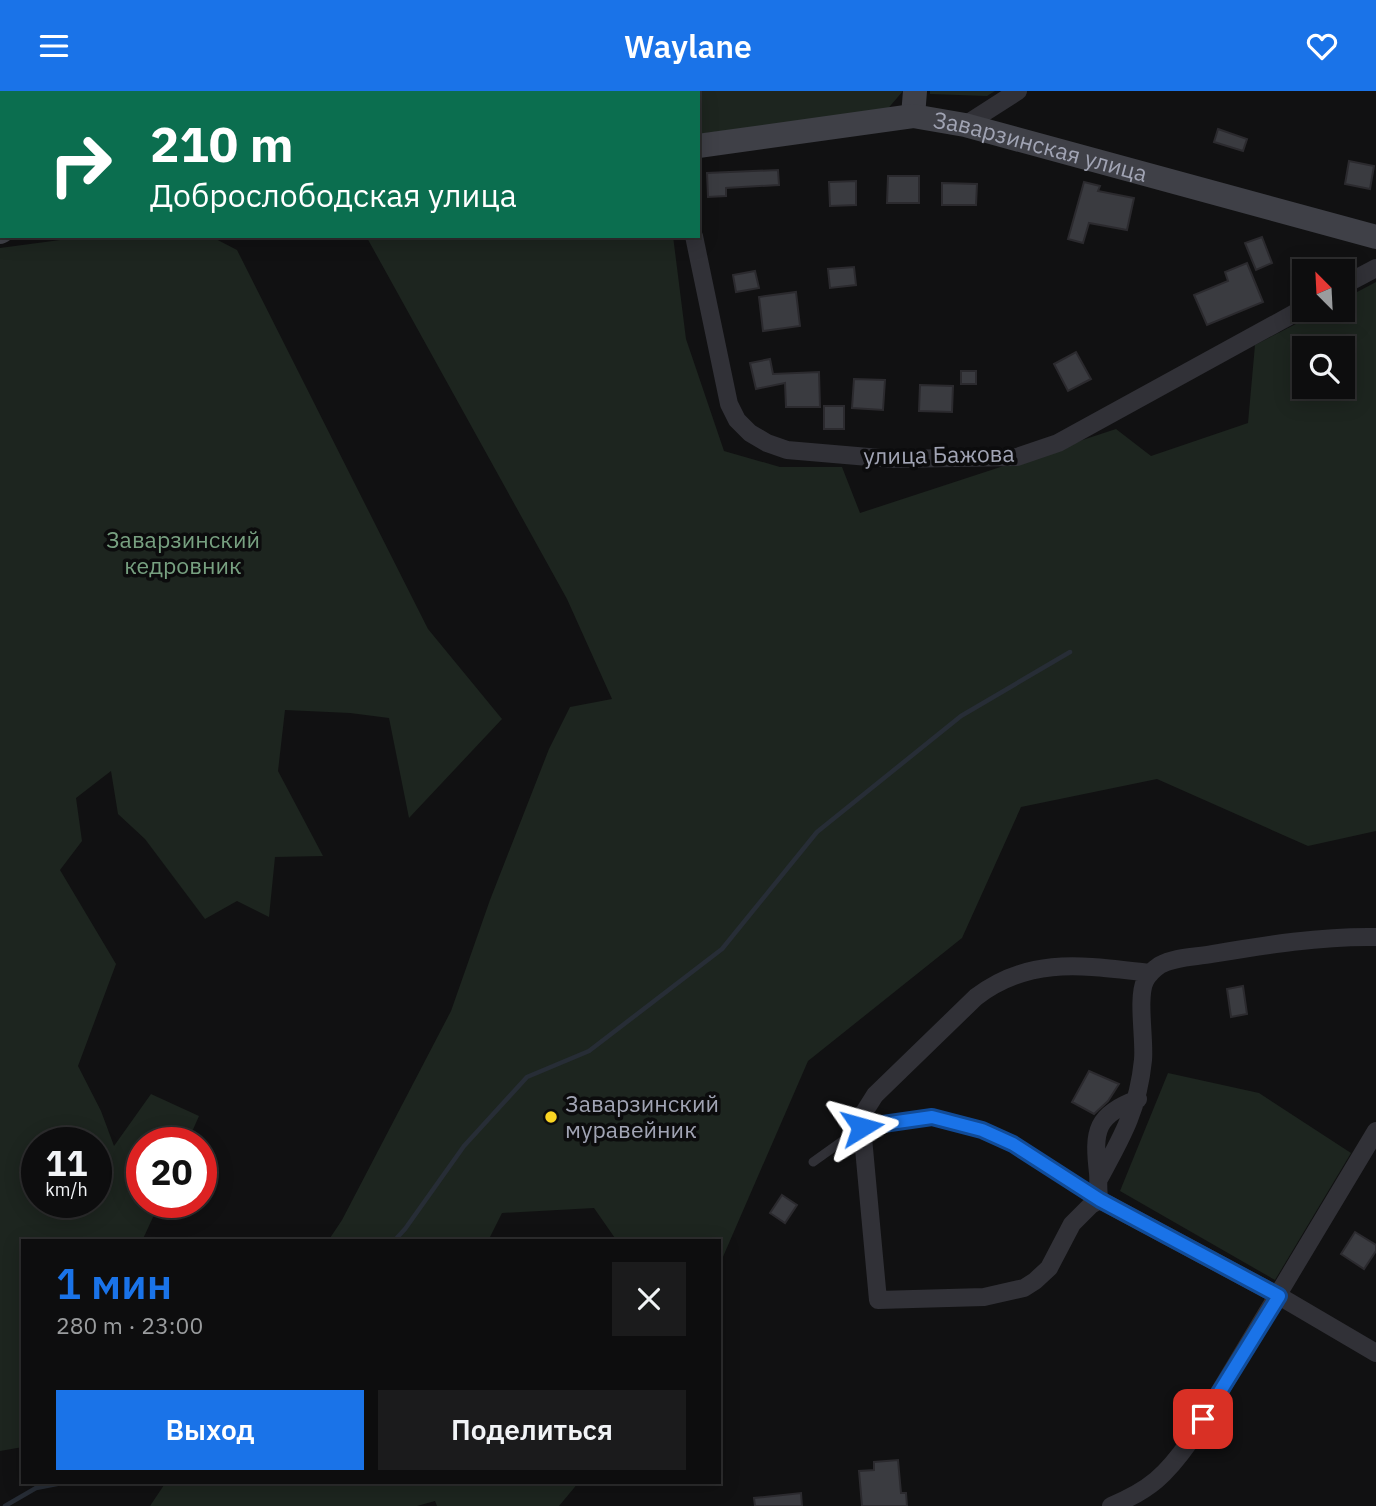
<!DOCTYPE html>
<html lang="ru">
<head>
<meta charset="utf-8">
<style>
	:root { --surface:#0d0d0e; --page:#1b1b1c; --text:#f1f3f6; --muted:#9a9c9e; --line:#2d2d2e; --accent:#1a73e8 }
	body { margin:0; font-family:"IBM Plex Sans",sans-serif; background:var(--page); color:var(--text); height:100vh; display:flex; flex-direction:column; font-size:26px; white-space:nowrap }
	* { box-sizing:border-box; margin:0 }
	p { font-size:23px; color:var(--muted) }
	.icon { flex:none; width:38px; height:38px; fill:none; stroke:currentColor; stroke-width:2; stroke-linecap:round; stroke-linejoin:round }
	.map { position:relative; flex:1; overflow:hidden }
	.sheet { position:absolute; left:21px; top:1148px; width:700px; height:245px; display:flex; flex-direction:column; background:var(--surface); border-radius:0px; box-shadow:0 4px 18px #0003,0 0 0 2px var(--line) }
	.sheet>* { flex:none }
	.hud { position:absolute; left:0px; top:0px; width:700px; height:147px; box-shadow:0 4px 18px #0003,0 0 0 2px var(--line); background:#0b6e4f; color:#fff; overflow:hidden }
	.needle { width:46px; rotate:336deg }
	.buttons { position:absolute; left:1292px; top:168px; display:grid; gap:14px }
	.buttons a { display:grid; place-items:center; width:63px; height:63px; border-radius:0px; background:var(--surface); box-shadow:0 4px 18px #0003,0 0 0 2px var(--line); font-size:35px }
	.speed { position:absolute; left:21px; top:1036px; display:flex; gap:14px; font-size:35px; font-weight:700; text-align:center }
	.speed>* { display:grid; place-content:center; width:91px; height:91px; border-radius:50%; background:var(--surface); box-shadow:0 4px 18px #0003,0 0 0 2px var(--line); line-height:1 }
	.speed small { font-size:18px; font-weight:400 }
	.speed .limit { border:10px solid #d22; background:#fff; color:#111 }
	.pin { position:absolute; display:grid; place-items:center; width:60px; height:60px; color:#fff; margin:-30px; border-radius:14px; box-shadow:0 4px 10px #0006 }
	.me { position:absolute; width:77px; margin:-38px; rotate:82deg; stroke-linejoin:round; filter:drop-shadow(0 0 5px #0008) }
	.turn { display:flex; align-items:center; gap:24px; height:147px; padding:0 35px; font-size:32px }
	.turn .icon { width:91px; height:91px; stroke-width:2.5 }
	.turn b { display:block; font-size:49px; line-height:60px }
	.round { display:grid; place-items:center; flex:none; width:74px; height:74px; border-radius:0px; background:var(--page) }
	.summary { display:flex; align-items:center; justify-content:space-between; height:119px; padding:0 35px }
	h1 { font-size:42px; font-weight:600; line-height:52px; color:var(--accent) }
	.action { display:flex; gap:14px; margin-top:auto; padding:14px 35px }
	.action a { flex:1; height:80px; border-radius:0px; background:var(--accent); color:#fff; font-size:28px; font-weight:600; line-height:80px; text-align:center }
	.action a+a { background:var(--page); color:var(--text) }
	header { display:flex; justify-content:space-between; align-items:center; height:91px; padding:0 35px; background:var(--accent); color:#fff; font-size:32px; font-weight:600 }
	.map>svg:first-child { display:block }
</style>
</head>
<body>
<header><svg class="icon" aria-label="menu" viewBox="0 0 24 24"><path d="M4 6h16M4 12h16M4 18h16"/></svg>Waylane<svg class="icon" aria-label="heart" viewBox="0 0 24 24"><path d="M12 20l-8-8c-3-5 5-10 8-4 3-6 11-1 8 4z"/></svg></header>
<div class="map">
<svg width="1376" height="1415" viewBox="0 0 1376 1415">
	<rect width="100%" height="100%" fill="#111112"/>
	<path fill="#1d251f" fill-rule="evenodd" d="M0,0H166V2H2L0,57Z
		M254,0H903L885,21L698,43V2Z
		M930,0H995L987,5L930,3Z
		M90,145H210L237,159L428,538L502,628L409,727L389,627L350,622L285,619L278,680L323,765L275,766L269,826L237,810L205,828L145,748L118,723L111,680L76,707L82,750L60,779L116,873L78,975L101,1020L114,1055L151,1003L199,1025L187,1052H142V1111H160L142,1150H23V1356L0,1360V157ZM37,1052H96V1111H37Z
		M366,145H673L686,248L724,360L780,376H842L860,422L1116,338L1151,365L1248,332L1255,254L1323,219H1342V209L1376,191V740L1308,755L1157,688L1021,716L962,847L808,970L719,1175V1150H617L594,1117L502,1122L488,1150H328L342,1129L451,920L490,809L549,658L570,616L612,608L567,508ZM1304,257H1342V296H1304Z
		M1168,982L1259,1002L1351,1062L1275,1189L1120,1100Z
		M166,1391H579L559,1415H437L435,1410L417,1415H150Z"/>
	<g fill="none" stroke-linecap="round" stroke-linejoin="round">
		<path stroke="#272d36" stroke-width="4.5" d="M394,1150L405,1138L464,1055L527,986L589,960L722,858L817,741L961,625L1070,561
			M5,1415L36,1397L67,1391"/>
	</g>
	<path fill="#3a3b40" stroke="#2b2a2e" stroke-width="2" d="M1218,38L1247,48L1243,60L1214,51Z
		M1349,70L1374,75L1370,98L1345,93Z
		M778,79L779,94L726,97V105L708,106L707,82Z
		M888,85H919V112H887Z
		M856,90V114L830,115L829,91Z
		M1084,91L1100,95L1098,100L1134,107L1127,139L1089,132L1083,152L1068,148Z
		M942,92L977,93L976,114H942Z
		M1262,146L1272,172L1256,179L1245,152Z
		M1247,172L1263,211L1207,234L1194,204L1228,190L1225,181Z
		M854,176L856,194L830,197L828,178Z
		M755,180L759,197L736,201L733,184Z
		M796,201L800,235L763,240L759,206Z
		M1076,261L1091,288L1068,300L1054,273Z
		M770,268L773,283L819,281L820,316H786L785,292L756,298L750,272Z
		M961,280H976V293H961Z
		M854,288L885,289L883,319L852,317Z
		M920,294L953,295L952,321L919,320Z
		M824,315H844V338H824Z
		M1243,895L1247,923L1231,926L1227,898Z
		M1089,980L1119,993L1108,1010L1094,1023L1072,1011Z
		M782,1104L797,1114L785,1132L770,1122Z
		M1355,1141L1376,1154V1160L1364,1178L1341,1163Z
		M898,1369L901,1402H906L907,1415H862L859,1380L874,1379V1371Z
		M801,1402L802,1415H755L754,1407Z"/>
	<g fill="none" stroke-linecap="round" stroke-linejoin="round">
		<path stroke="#313137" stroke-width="9" d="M813,1071L862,1036L932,1026L982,1039L1013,1053L1100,1109"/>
		<path stroke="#313137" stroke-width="18" d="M965,34L1018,0
			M694,145L729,313L737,329L750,342L767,352L787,359L892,368L1017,366L1058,352L1304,217
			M1342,195L1376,177
			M1138,1008C1096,1024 1093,1039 1098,1082C1099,1091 1097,1100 1100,1109L1091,1114L1072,1133L1049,1177L1035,1190L1024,1197L984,1206L878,1209L862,1036L863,1023L875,1004L976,906C1031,864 1086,875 1151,882
			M1099,1088C1122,1046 1138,1019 1143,969C1145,949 1137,907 1145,890C1148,884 1154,878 1160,874C1174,866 1195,866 1212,863C1266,854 1321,845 1376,846
			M1100,1109L1279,1205L1376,1262
			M1111,1415C1150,1399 1166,1384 1190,1350L1376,1040"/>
		<g stroke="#3f4047" stroke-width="24">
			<path d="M913,25L915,0"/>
			<path id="s1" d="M698,55L913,25L965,34L1376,146"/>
			<path d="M0,141L2,140"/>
		</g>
	</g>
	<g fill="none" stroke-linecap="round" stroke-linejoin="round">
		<g stroke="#114b97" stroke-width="18">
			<path id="route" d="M862,1036L932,1026L982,1039L1013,1053L1100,1109L1279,1205L1203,1328"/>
		</g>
		<use href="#route" stroke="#1a73e8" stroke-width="12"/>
	</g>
	<circle fill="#f9d422" stroke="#0c0c0d" stroke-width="2.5" cx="551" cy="1026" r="7"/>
	<g text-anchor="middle" stroke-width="7" stroke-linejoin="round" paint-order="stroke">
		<g font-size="23" fill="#a1a4b4" stroke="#0c0c0d">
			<text dy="8" stroke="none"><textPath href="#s1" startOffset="348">Заварзинская улица</textPath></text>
			<text transform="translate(939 364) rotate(-1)" y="8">улица Бажова</text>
		</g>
		<g font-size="23" fill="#77a080" stroke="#0c0c0d">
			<text x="183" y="457">Заварзинский<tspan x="183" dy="26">кедровник</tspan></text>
		</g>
		<g font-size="23" fill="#a1a4b4" stroke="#0c0c0d" text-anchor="start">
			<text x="565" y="1021">Заварзинский<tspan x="565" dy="26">муравейник</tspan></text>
		</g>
	</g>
</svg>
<div class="buttons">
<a><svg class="needle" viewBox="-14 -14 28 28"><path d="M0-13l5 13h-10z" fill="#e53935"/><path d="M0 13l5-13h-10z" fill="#9a9c9e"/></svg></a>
<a><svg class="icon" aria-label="search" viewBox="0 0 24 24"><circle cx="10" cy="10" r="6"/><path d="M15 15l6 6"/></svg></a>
</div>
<div class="speed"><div>11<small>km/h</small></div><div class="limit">20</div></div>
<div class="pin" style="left:1203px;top:1328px;background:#d93025"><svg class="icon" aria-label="arrive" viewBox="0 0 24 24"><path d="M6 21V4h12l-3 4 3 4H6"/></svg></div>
<svg class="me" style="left:862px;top:1036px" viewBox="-20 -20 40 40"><path d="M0-17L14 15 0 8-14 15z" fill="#1a73e8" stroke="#fff" stroke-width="4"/></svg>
<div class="hud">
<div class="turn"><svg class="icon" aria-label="right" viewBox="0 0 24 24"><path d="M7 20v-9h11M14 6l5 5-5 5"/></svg><div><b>210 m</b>Доброслободская улица</div></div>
</div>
<section class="sheet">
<div class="summary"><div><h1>1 мин</h1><p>280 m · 23:00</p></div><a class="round"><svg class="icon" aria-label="close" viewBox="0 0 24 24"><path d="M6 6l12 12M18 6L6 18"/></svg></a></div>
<div class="action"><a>Выход</a><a>Поделиться</a></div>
</section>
</div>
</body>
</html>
